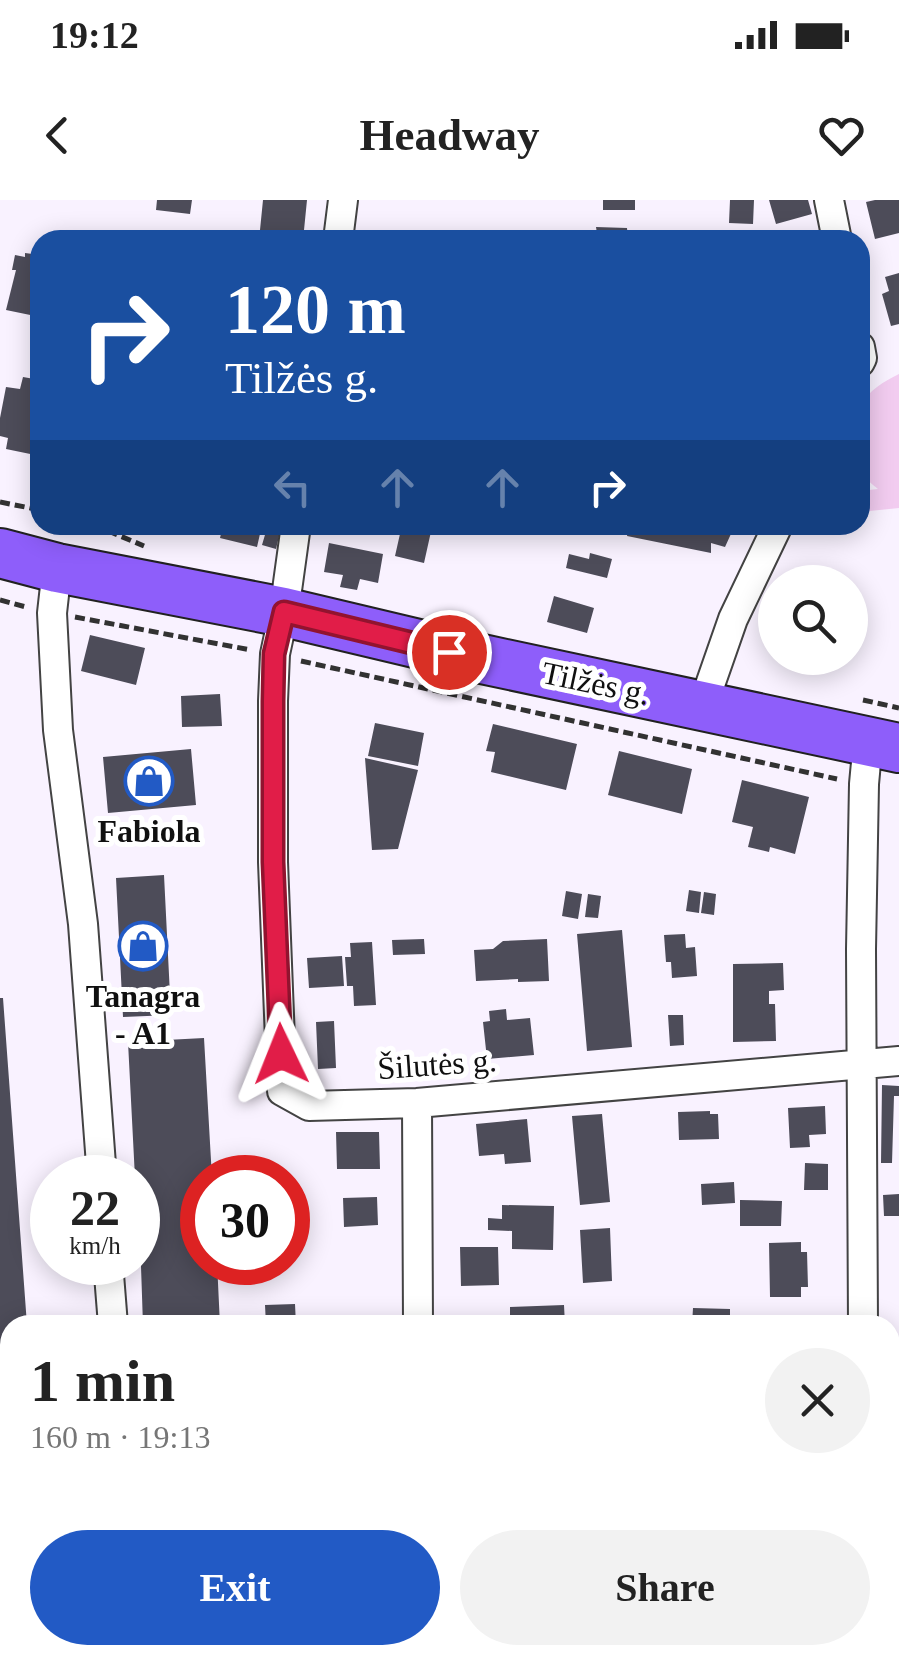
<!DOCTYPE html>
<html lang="en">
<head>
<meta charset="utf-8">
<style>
	:root { --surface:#fff; --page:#f2f2f2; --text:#222; --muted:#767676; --accent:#225ac5 }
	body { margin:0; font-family:"Times New Roman",serif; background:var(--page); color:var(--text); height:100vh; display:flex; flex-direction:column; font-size:38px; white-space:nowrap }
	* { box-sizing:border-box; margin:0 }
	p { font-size:32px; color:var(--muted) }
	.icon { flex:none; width:55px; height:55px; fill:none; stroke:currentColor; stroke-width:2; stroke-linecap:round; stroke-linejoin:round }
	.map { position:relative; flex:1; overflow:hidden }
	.panel { position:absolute; left:0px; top:1115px; width:900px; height:350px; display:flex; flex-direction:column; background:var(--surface); border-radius:30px 30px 0 0; box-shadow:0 5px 25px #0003 }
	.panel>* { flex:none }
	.top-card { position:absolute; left:30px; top:30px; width:840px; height:305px; border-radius:30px; box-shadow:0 5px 25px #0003; background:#1a4fa0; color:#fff; overflow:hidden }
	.fabs { position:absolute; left:758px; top:365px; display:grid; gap:20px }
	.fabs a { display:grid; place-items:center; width:110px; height:110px; border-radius:50%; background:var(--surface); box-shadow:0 5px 25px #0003; font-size:50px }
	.speed { position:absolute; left:30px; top:955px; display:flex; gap:20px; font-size:50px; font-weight:700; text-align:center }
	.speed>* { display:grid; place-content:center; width:130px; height:130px; border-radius:50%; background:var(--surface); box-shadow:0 5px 25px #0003; line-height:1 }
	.speed small { font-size:25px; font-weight:400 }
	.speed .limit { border:15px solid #d22; background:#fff; color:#111 }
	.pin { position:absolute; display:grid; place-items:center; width:85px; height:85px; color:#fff; margin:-42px; border:5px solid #fff; border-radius:50%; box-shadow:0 2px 10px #0007 }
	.me { position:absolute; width:110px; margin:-55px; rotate:358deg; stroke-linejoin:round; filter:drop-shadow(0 0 8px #0008) }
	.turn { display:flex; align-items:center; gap:35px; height:210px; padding:0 30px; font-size:45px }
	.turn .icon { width:130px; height:130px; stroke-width:2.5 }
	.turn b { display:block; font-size:70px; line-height:85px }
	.lanes { display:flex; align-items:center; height:95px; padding:0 30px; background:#0003; justify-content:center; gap:50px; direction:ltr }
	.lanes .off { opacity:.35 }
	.round { display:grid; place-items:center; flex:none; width:105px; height:105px; border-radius:52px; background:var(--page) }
	.summary { display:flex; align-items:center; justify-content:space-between; height:170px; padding:0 30px }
	h1 { font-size:60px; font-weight:800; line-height:75px }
	.primary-button { display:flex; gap:20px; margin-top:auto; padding:20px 30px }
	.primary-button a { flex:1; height:115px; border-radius:60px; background:var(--accent); color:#fff; font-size:40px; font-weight:800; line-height:115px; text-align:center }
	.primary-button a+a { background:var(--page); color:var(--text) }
	.status { display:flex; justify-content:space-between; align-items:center; height:70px; padding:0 50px; background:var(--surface); direction:ltr }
	.status svg { height:28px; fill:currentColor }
	header { display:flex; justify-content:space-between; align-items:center; height:130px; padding:0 30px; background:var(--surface); font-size:45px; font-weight:800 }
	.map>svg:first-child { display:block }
</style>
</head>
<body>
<div class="status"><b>19:12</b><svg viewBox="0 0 49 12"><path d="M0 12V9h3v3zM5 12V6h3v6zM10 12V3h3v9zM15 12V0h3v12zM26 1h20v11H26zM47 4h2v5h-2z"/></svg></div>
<header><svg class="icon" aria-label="back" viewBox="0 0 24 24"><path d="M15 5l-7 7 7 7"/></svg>Headway<svg class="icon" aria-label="heart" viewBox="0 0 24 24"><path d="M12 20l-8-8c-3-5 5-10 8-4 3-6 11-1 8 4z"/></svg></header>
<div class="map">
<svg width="899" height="1465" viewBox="0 0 899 1465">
	<rect width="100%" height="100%" fill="#f9f2ff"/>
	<path fill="#f2ccf0" d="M899,174V308L860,312V291L878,289C872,284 865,279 862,271C858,262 858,215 861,206C868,190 885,181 899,174Z"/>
	<path fill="#4d4c59" d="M157,0H192L190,14L156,10Z
		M263,0H307L303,40H259Z
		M603,0H635V10H603Z
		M730,0H754L753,24L729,23Z
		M769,0H808L812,14L776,24Z
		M875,0H899V33L875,39L866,2Z
		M596,27L627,28L628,40H598Z
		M25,53L40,55V117L6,110L16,70H12L15,55L25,57Z
		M899,73V124L891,126L882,94L889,91L885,77Z
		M23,177L40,180V256L6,249L8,238L0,236V218L6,187L20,189Z
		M223,325H262L257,347L220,338Z
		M402,325L432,327L424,363L395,356Z
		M629,325H735L725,347L711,343V353L627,336Z
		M267,328L280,332L276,349L262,345Z
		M329,343L383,354L378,383L360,379L357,390L340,387L343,375L324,372Z
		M590,353L612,359L607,378L566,368L569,354L589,359Z
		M554,396L594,408L587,433L547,422Z
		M90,435L145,448L136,485L81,471Z
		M220,494L222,526L182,527L181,496Z
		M375,523L424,533L418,566L368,556Z
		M493,524L577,544L566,590L491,572L495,552L486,551Z
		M191,549L196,605L108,613L103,557Z
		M619,551L692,569L682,614L608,595Z
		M365,558L418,570L398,649L372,650Z
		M742,580L809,597L795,654L770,647L769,652L748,647L753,627L732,622Z
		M164,675L171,815L123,817L116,678Z
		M689,690L701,692L699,713L686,711Z
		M566,691L582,694L578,719L562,716Z
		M704,692L716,694L714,715L701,713Z
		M588,694L601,696L598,718L585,717Z
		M622,730L632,847L587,851L577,734Z
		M685,734L686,748L695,747L697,776L672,778L671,762H666L664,735Z
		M424,739L425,754L393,755L392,740Z
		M547,739L549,781L518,782V779L476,781L474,750L493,749L503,741Z
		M372,742L376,805L354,806L353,786H347L345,757H351L350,743Z
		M342,756L344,786L309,788L307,758Z
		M783,763L784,790L769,791V804H775L776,841L733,842V764Z
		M0,798H3L27,1125H10V1455H85V1465H0Z
		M506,809L507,820L530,818L534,855L487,859L483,822L490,821L489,811Z
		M668,815H683L684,845L670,846Z
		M334,821L336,868L318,869L316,822Z
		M204,838L212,978H202V1062H217L220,1125H143L138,978H135L128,842Z
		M882,885L899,886V896H894L892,963H881Z
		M825,906L826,934L809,935L810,947L790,948L788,908Z
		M710,911V914H718L719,939L679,940L678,912Z
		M602,914L610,1002L580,1005L572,916Z
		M527,919L531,962L505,964L504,954L479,956L476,924Z
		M336,932H379L380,969H337Z
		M805,963L828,964V990H804Z
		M734,982L735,1003L702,1005L701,984Z
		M899,994V1016H884L883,995Z
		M377,997L378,1025L344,1027L343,998Z
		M740,1000L782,1001L781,1026H740Z
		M502,1005L554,1006L553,1050L512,1049V1031L488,1030V1018L502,1019Z
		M610,1028L612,1081L583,1083L580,1030Z
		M801,1042V1052H807L808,1087H801V1097H770L769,1043Z
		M460,1047H498L499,1085L461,1086Z
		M295,1104L296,1125H266L265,1105Z
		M564,1105L565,1125H510V1107Z
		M693,1108L730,1109V1125H692Z
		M177,1455H252V1465H178Z
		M281,1455H307V1465H282Z
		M464,1455H517L518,1465H464Z
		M548,1455H571V1465H548Z
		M648,1455H711V1460H648Z
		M741,1455H805V1459H741Z"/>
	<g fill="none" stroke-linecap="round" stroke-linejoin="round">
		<g stroke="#434343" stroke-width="32">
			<path id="minor" d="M829,0L837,40
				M338,40L343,0
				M860,147L862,158L860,162
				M296,325L284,412L275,454L273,501V662L282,891L309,906L417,903L899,861
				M57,368L52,413L58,530L83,724L102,978
				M703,505L733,419L778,325
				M417,903L418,1125
				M108,1062L113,1125
				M863,1125L861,749L864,584L868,541
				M138,1455L139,1465
				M419,1455V1465
				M864,1455V1465"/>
		</g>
		<g stroke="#212121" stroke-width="52">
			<path id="trunk" d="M0,353L57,368L284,412L482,459L899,548"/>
		</g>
		<path stroke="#323232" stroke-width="5" stroke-dasharray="10 5" stroke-linecap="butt" d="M860,206H861
			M0,302L40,310
			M94,325L144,346
			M0,400L26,407
			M75,417L251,450
			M301,461L837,579
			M863,500L899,508"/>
		<use href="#minor" stroke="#fff" stroke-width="28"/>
		<use href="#trunk" stroke="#8e5efa" stroke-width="48"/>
	</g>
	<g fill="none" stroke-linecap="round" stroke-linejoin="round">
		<g stroke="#92132f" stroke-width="25">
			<path id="route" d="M281,854L273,662V501L274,454L284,412L449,452"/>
		</g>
		<use href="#route" stroke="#e11d48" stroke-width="18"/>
	</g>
	<defs>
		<g id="shop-ring" transform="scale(2.5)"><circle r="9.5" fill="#fff" stroke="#225ac5" stroke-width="1.5"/><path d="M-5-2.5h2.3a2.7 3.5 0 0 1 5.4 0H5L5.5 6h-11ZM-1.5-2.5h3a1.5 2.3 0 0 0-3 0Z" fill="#225ac5"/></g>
	</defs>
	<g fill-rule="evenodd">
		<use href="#shop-ring" x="149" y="581"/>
		<use href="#shop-ring" x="143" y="746"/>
	</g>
	<g text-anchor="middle" stroke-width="10" stroke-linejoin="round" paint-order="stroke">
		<g font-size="32" fill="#101010" stroke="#fff">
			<text transform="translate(596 483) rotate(12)" y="11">Tilžės g.</text>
			<text transform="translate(437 864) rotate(-4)" y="11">Šilutės g.</text>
		</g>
		<g font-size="32" font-weight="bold" fill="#101010" stroke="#fff">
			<text x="149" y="642">Fabiola</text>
			<text x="143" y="807">Tanagra<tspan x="143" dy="37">- A1</tspan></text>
		</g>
	</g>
</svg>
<div class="fabs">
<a><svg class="icon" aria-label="search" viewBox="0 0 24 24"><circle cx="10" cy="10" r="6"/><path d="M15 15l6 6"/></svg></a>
</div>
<div class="speed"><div>22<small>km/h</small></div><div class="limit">30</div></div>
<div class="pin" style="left:449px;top:452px;background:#d93025"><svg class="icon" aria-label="arrive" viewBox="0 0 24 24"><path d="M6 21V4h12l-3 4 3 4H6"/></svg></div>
<svg class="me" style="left:281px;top:854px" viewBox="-20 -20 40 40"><path d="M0-17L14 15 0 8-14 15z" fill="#e11d48" stroke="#fff" stroke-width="4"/></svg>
<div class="top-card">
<div class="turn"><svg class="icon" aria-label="right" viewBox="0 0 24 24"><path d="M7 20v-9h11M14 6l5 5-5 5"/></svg><div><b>120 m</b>Tilžės g.</div></div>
<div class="lanes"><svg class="icon off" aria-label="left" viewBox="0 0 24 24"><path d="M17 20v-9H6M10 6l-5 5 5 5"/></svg><svg class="icon off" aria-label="ahead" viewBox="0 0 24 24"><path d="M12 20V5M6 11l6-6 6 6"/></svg><svg class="icon off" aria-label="ahead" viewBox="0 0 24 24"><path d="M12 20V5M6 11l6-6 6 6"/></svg><svg class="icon" aria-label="right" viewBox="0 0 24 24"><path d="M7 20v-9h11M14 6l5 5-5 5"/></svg></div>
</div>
<section class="panel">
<div class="summary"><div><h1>1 min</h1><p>160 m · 19:13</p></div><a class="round"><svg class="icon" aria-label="close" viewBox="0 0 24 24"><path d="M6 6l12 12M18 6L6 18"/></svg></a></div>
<div class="primary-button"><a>Exit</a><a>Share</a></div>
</section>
</div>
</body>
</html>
